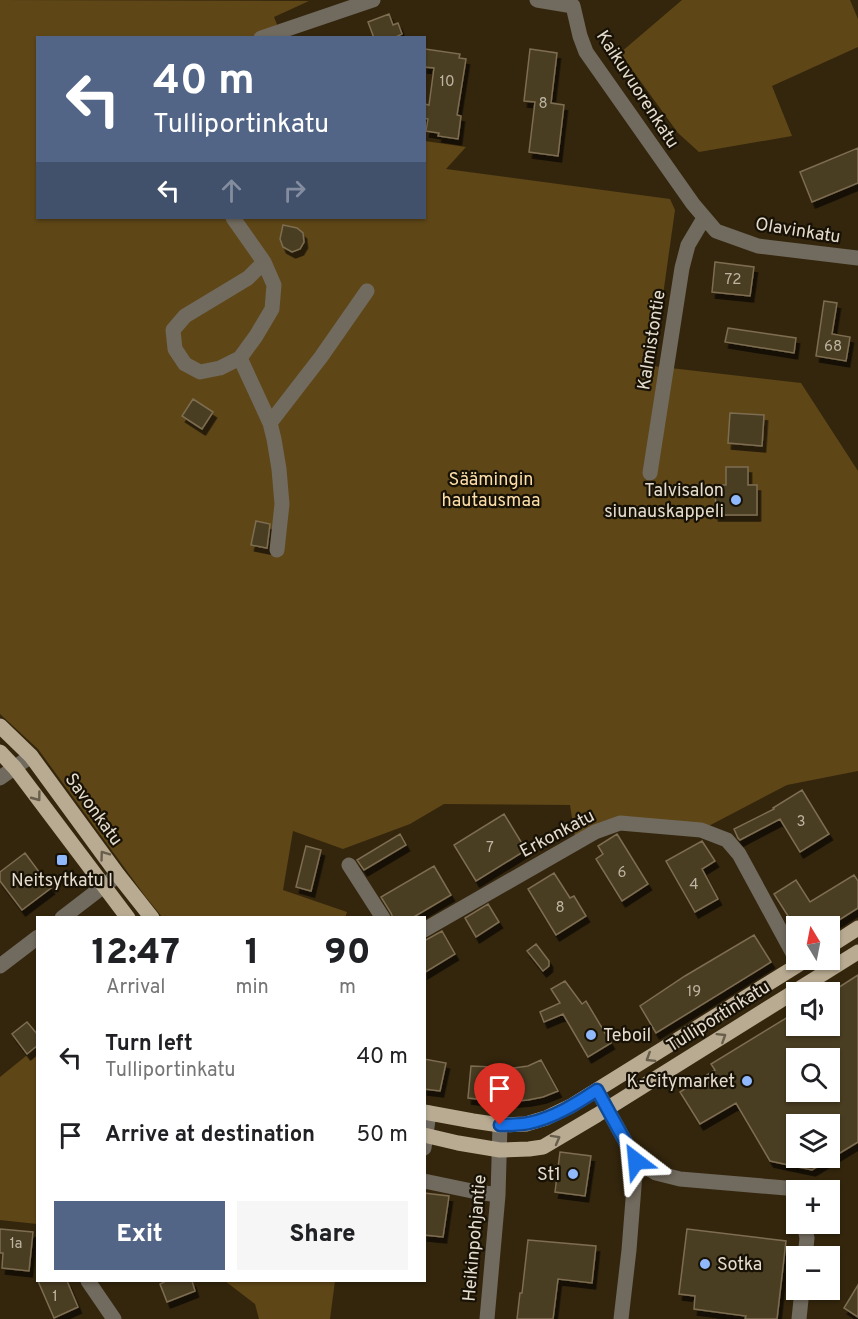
<!DOCTYPE html>
<html lang="en">
<head>
<meta charset="utf-8">
<style>
	:root { --surface:#fff; --page:#f6f6f6; --text:#202124; --muted:#757577; --accent:#526586 }
	body { margin:0; font-family:Overpass,sans-serif; background:var(--page); color:var(--text); height:100vh; display:flex; flex-direction:column; font-size:22px; white-space:nowrap }
	* { box-sizing:border-box; margin:0 }
	p { font-size:20px; color:var(--muted) }
	.icon { flex:none; width:33px; height:33px; fill:none; stroke:currentColor; stroke-width:2; stroke-linecap:round; stroke-linejoin:round }
	.map { position:relative; flex:1; overflow:hidden }
	.sheet { position:absolute; left:36px; top:916px; width:390px; height:366px; display:flex; flex-direction:column; background:var(--surface); border-radius:0px; box-shadow:0 2px 4px #0004 }
	.sheet>* { flex:none }
	.guide { position:absolute; left:36px; top:36px; width:390px; height:183px; border-radius:0px; box-shadow:0 2px 4px #0004; background:#526586; color:#fff; overflow:hidden }
	.needle { width:39px; rotate:350deg }
	.fabs { position:absolute; left:786px; top:916px; display:grid; gap:12px }
	.fabs a { display:grid; place-items:center; width:54px; height:54px; border-radius:0px; background:var(--surface); box-shadow:0 2px 4px #0004; font-size:30px }
	.pin { position:absolute; display:grid; place-items:center; width:51px; height:51px; color:#fff; margin:-62px -26px; border-radius:50% 50% 50% 0; rotate:-45deg; box-shadow:0 0 6px #0007 }
	.pin .icon { rotate:45deg }
	.me { position:absolute; width:66px; margin:-33px; rotate:331deg; stroke-linejoin:round; filter:drop-shadow(0 0 4px #0008) }
	.turn { display:flex; align-items:center; gap:21px; height:126px; padding:0 18px; font-size:27px }
	.turn .icon { width:78px; height:78px; stroke-width:2.5 }
	.turn b { display:block; font-size:42px; line-height:51px }
	.lanes { display:flex; align-items:center; height:57px; padding:0 18px; background:#0003; justify-content:center; gap:30px; direction:ltr }
	.lanes .off { opacity:.35 }
	.eta { display:flex; justify-content:space-evenly; align-items:center; height:102px; text-align:center }
	.eta b { font-size:36px; font-weight:800; line-height:42px }
	.cta { display:flex; gap:12px; margin-top:auto; padding:12px 18px }
	.cta a { flex:1; height:69px; border-radius:0px; background:var(--accent); color:#fff; font-size:24px; font-weight:800; line-height:69px; text-align:center }
	.cta a+a { background:var(--page); color:var(--text) }
	ul { padding:0; list-style:none }
	li { display:flex; align-items:center; gap:18px; height:78px; padding:0 18px }
	li div { flex:1 }
	li b { display:block; font-size:22px }
	li em { font-style:normal }
	.map>svg:first-child { display:block }
</style>
</head>
<body>
<div class="map">
<svg width="858" height="1319" viewBox="0 0 858 1319">
	<defs>
		<filter id="shadow"><feDropShadow dx="3.5" dy="6" stdDeviation="0" flood-color="#0009"/></filter>
	</defs>
	<rect width="100%" height="100%" fill="#34260d"/>
	<path fill="#5e4617" d="M0,0L309,1L274,17L282,37L38,38V218H424L425,141L466,147L446,169L670,199L675,210L653,366L801,383L858,471V771L787,785L701,830L620,823L576,844L570,805L444,804L410,824L343,849L293,831L283,890L347,912L345,918H163L145,896L38,749L0,714Z
		M682,0H850L858,19V47L772,86L792,136L699,152L678,133L620,53Z
		M37,1047L38,1223L37,1224L0,1220V1077Z
		M225,1281H335L330,1319H259L255,1304Z"/>
	<path fill="#4a3c22" stroke="#7d6d51" stroke-width="1.5" fill-rule="evenodd" filter="url(#shadow)" d="M389,14L393,25L398,23L402,34L394,38H374L368,22Z
		M425,49L460,54L459,58L466,59L457,115L461,116L458,139L438,136L439,133L426,131L428,119L424,118V104L429,105L434,68L424,67Z
		M530,49L557,53L551,103L564,105L558,156L529,152L535,102L524,101Z
		M858,148V183L812,202L800,172Z
		M283,225L297,228L303,233L304,242L300,249L292,252L283,247L280,239Z
		M715,262L754,267L750,296L712,292Z
		M824,301L837,303L832,334L850,337L846,361L816,356Z
		M728,328L796,338L794,353L725,342Z
		M193,399L213,412L202,429L182,416Z
		M730,413L764,415L762,446L728,443Z
		M726,467H748V485H757V515H715L716,485H726Z
		M256,521L270,524L267,548L251,545Z
		M802,790L829,834L800,852L780,819L740,840L738,838L734,829L774,809L773,808Z
		M504,814L526,850L476,881L454,845Z
		M400,834L406,845L364,870L357,860Z
		M617,834L648,884L622,901L596,859L603,854L598,846Z
		M702,841L715,861L702,869L718,899L695,912L666,861Z
		M306,846L321,850L311,891L296,887Z
		M25,853L51,888L22,910L0,881V872Z
		M434,866L451,895L412,918H393L391,913L381,897Z
		M554,873L570,898L574,896L586,916L556,935L528,889Z
		M854,875L858,881V908L828,927H795L774,894L796,880L810,902Z
		M488,904L499,922L476,937L465,918Z
		M442,931L455,954L424,973V941Z
		M754,935L771,962L656,1033L640,1006L685,976Z
		M536,944L549,961V966L543,971L527,951Z
		M858,975V1142L812,1170L770,1161L736,1103L700,1124L680,1092L715,1070L711,1064L796,1012V1026H830V993ZM796,1059H830V1092H796ZM796,1125H830V1158H796Z
		M565,981L582,1004L586,1001L611,1043L588,1057L563,1014L544,1022L540,1012L560,1003L551,989Z
		M27,1022L38,1035V1045L27,1054L12,1034Z
		M424,1059L446,1063L440,1091L424,1089Z
		M541,1060L558,1091L543,1097L528,1100L505,1102L468,1098L471,1066L514,1068L528,1066Z
		M560,1152L591,1156L585,1196L555,1192Z
		M424,1193L449,1196L443,1237L424,1235Z
		M0,1229L33,1232L29,1271L2,1268L3,1253H0Z
		M687,1229L786,1241L777,1319H745L746,1316L694,1309L695,1296L679,1294Z
		M528,1240L596,1246L592,1283L558,1279L553,1319H517L520,1293H522Z
		M38,1281H67L78,1307L54,1318Z
		M166,1281H192L195,1291L167,1302L160,1284Z
		M858,1285V1317L844,1308Z"/>
	<g fill="none" stroke-linecap="round" stroke-linejoin="round">
		<path stroke="#716a5e" stroke-width="15" d="M537,0L573,6L580,36L586,52L693,204L716,231L758,246L858,258
			M261,38L373,0
			M233,218L264,262L274,285L272,309L256,336L240,358L220,368L200,372L185,364L175,349L173,330L185,316L248,278L264,262
			M240,358L270,423L274,439L279,469L282,504L277,550
			M270,423L321,357L367,291
			M650,473L682,268L688,245L704,218
			M0,778L31,756
			M349,865L383,918
			M62,918L118,875
			M424,930L595,832L620,823L701,830L727,840L739,854L796,959
			M0,966L38,937
			M597,1090L636,1161L629,1250L621,1319
			M424,1148L429,1113
			M636,1161L656,1173L680,1179L810,1190L809,1191
			M424,1181L472,1191L498,1195
			M804,1224L807,1238L805,1257
			M88,1281L114,1319
			M487,1319L498,1195L500,1125
			M799,1319L802,1290"/>
		<path stroke="#b9ab92" stroke-width="15" d="M0,726L31,756L118,875L152,918
			M0,752L15,768L128,918
			M830,946L858,928
			M424,1112L473,1121L500,1125L526,1124L546,1118L571,1106L806,960
			M424,1135L458,1143L500,1150L529,1149L543,1147L597,1115L858,952"/>
	</g>
	<defs><path id="oneway-chevron" d="M-2-3.5L2.5 0L-2 3.5" fill="none" stroke-width="1.6" stroke-linecap="round" stroke-linejoin="round" transform="scale(1.5)"/></defs>
	<g stroke="#685e4c">
		<use href="#oneway-chevron" transform="translate(37 797) rotate(53)"/>
		<use href="#oneway-chevron" transform="translate(104 855) rotate(-126)"/>
		<use href="#oneway-chevron" transform="translate(722 1037) rotate(-32)"/>
		<use href="#oneway-chevron" transform="translate(650 1058) rotate(148)"/>
		<use href="#oneway-chevron" transform="translate(556 1139) rotate(-29)"/>
	</g>
	<g fill="none" stroke-linecap="round" stroke-linejoin="round">
		<g stroke="#114b97" stroke-width="15">
			<path id="route" d="M500,1125C509,1125 519,1125 529,1123C553,1118 576,1104 597,1090L636,1161"/>
		</g>
		<use href="#route" stroke="#1a73e8" stroke-width="10"/>
	</g>
	<g fill="#90b8fd" stroke="#171106" stroke-width="2">
		<circle cx="736" cy="500" r="6"/>
		<rect x="56" y="854" width="12" height="12" rx="3"/>
		<circle cx="591" cy="1035" r="6"/>
		<circle cx="747" cy="1081" r="6"/>
		<circle cx="573" cy="1174" r="6"/>
		<circle cx="705" cy="1264" r="6"/>
	</g>
	<g text-anchor="middle" stroke-width="4.5" stroke-linejoin="round" paint-order="stroke">
		<g font-size="15" fill="#beb4a2">
			<text x="447" y="86">10</text>
			<text x="543" y="108">8</text>
			<text x="733" y="284">72</text>
			<text x="833" y="351">68</text>
			<text x="801" y="826">3</text>
			<text x="490" y="852">7</text>
			<text x="622" y="877">6</text>
			<text x="694" y="889">4</text>
			<text x="560" y="912">8</text>
			<text x="694" y="996">19</text>
			<text x="16" y="1248">1a</text>
			<text x="55" y="1301">1</text>
		</g>
		<g font-size="18" fill="#e5dccd" stroke="#171106">
			<text transform="translate(638 89) rotate(57)" y="6">Kaikuvuorenkatu</text>
			<text transform="translate(798 230) rotate(9)" y="6">Olavinkatu</text>
			<text transform="translate(651 340) rotate(-81)" y="6">Kalmistontie</text>
			<text transform="translate(94 809) rotate(54)" y="6">Savonkatu</text>
			<text transform="translate(557 833) rotate(-28)" y="6">Erkonkatu</text>
			<text transform="translate(718 1016) rotate(-32)" y="6">Tulliportinkatu</text>
			<text transform="translate(474 1238) rotate(-85)" y="6">Heikinpohjantie</text>
		</g>
		<g font-size="18" fill="#fddea8" stroke="#171106">
			<text x="491" y="485">Säämingin<tspan x="491" dy="21">hautausmaa</tspan></text>
		</g>
		<g font-size="18" fill="#e5dccd" stroke="#171106" text-anchor="end">
			<text x="724" y="496">Talvisalon<tspan x="724" dy="21">siunauskappeli</tspan></text>
			<text x="62" y="886" text-anchor="middle">Neitsytkatu I</text>
			<text x="603" y="1041" text-anchor="start">Teboil</text>
			<text x="735" y="1087">K-Citymarket</text>
			<text x="561" y="1180">St1</text>
			<text x="717" y="1270" text-anchor="start">Sotka</text>
		</g>
	</g>
</svg>
<div class="fabs">
<a><svg class="needle" viewBox="-14 -14 28 28"><path d="M0-13l5 13h-10z" fill="#e53935"/><path d="M0 13l5-13h-10z" fill="#757577"/></svg></a>
<a><svg class="icon" aria-label="sound" viewBox="0 0 24 24"><path d="M4 9h4l5-4v14l-5-4H4zM17 9q2 3 0 6"/></svg></a>
<a><svg class="icon" aria-label="search" viewBox="0 0 24 24"><circle cx="10" cy="10" r="6"/><path d="M15 15l6 6"/></svg></a>
<a><svg class="icon" aria-label="layers" viewBox="0 0 24 24"><path d="M12 4l9 5-9 5-9-5zM3 14l9 5 9-5"/></svg></a>
<a>+</a>
<a>−</a>
</div>
<div class="pin" style="left:500px;top:1125px;background:#d93025"><svg class="icon" aria-label="arrive" viewBox="0 0 24 24"><path d="M6 21V4h12l-3 4 3 4H6"/></svg></div>
<svg class="me" style="left:636px;top:1161px" viewBox="-20 -20 40 40"><path d="M0-17L14 15 0 8-14 15z" fill="#1a73e8" stroke="#fff" stroke-width="4"/></svg>
<div class="guide">
<div class="turn"><svg class="icon" aria-label="left" viewBox="0 0 24 24"><path d="M17 20v-9H6M10 6l-5 5 5 5"/></svg><div><b>40 m</b>Tulliportinkatu</div></div>
<div class="lanes"><svg class="icon" aria-label="left" viewBox="0 0 24 24"><path d="M17 20v-9H6M10 6l-5 5 5 5"/></svg><svg class="icon off" aria-label="ahead" viewBox="0 0 24 24"><path d="M12 20V5M6 11l6-6 6 6"/></svg><svg class="icon off" aria-label="right" viewBox="0 0 24 24"><path d="M7 20v-9h11M14 6l5 5-5 5"/></svg></div>
</div>
<section class="sheet">
<div class="eta">
<div><b>12:47</b><p>Arrival</p></div>
<div><b>1</b><p>min</p></div>
<div><b>90</b><p>m</p></div>
</div>
<ul>
<li><svg class="icon" aria-label="left" viewBox="0 0 24 24"><path d="M17 20v-9H6M10 6l-5 5 5 5"/></svg><div><b>Turn left</b><p>Tulliportinkatu</p></div><em>40 m</em></li>
<li><svg class="icon" aria-label="arrive" viewBox="0 0 24 24"><path d="M6 21V4h12l-3 4 3 4H6"/></svg><div><b>Arrive at destination</b></div><em>50 m</em></li>
</ul>
<div class="cta"><a>Exit</a><a>Share</a></div>
</section>
</div>
</body>
</html>
